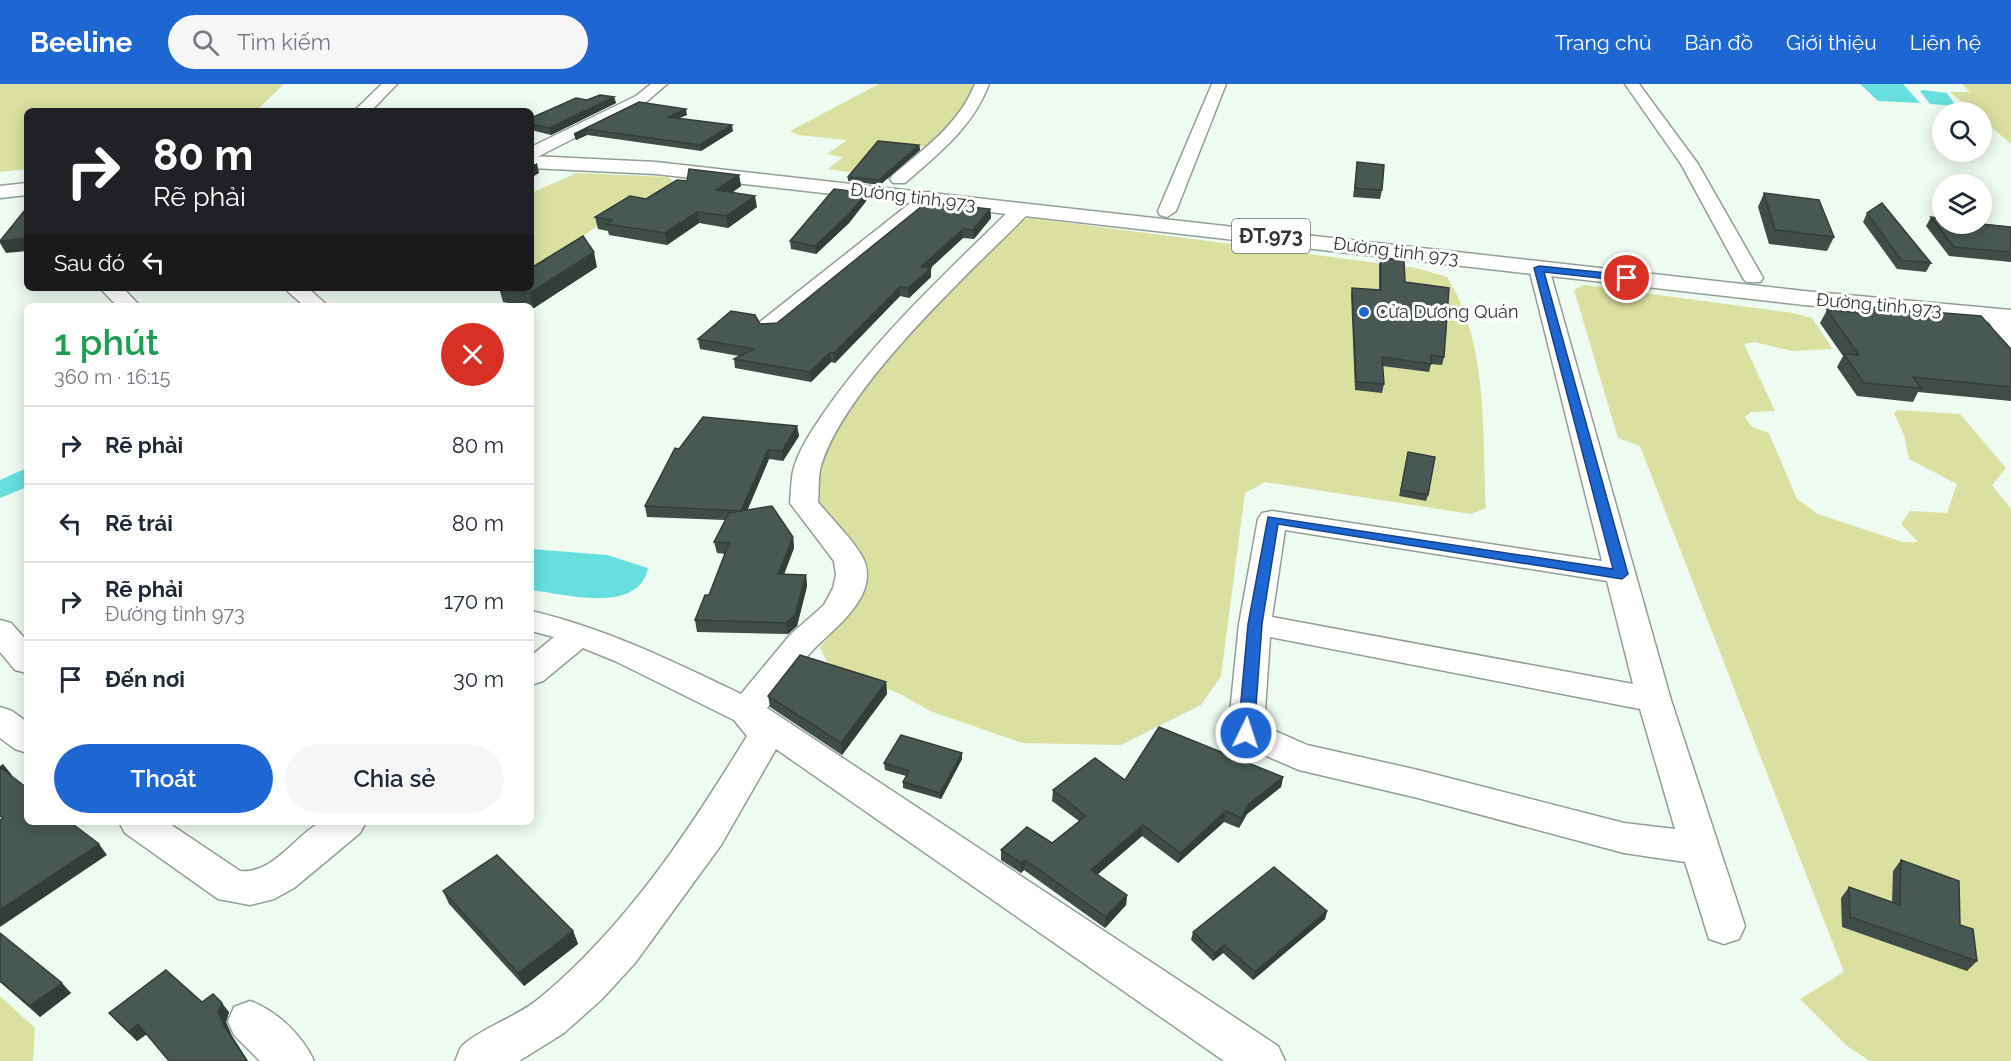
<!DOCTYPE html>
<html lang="vi">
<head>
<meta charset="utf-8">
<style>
	:root { --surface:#fff; --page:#f6f6f7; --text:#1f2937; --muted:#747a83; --line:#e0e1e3; --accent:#1e67d2 }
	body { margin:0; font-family:Raleway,sans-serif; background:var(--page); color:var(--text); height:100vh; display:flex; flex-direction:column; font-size:22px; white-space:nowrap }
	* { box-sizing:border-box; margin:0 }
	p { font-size:20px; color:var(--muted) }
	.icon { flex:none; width:33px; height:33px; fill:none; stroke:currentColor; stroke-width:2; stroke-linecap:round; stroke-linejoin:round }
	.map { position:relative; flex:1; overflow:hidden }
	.drawer { position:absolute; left:24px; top:219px; width:510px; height:522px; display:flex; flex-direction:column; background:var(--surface); border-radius:9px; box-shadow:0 3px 15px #0003 }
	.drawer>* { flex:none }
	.banner { position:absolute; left:24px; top:24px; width:510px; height:183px; border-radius:9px; box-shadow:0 3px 15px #0003; background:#202124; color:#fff; overflow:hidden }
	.controls { position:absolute; left:1932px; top:18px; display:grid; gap:12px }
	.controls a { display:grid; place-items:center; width:60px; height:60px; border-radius:50%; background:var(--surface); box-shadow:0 3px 15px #0003; font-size:30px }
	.pin { position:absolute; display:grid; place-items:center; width:51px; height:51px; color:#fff; margin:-26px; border:3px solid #fff; border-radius:50%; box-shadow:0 2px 6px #0007 }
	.me { position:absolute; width:66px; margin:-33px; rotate:4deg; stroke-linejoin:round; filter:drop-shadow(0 0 4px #0008) }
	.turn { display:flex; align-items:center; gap:21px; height:126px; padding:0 30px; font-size:27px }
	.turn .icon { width:78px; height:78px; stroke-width:2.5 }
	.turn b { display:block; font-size:42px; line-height:51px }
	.then { display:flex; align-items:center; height:57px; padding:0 30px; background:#0003; gap:12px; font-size:22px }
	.round { display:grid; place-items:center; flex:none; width:63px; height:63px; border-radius:32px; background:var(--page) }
	.headline { display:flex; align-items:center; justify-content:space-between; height:102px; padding:0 30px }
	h1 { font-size:36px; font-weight:600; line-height:45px; color:#1e9e55 }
	.action { display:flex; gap:12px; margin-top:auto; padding:12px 30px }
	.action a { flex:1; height:69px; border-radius:36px; background:var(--accent); color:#fff; font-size:24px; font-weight:600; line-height:69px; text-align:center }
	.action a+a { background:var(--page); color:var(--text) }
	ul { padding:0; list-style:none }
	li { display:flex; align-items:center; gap:18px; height:78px; padding:0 30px; border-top:2px solid var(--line) }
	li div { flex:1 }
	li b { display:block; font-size:22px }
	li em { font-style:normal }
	header { display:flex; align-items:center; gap:36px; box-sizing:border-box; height:84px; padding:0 30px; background:var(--accent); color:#fff }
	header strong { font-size:28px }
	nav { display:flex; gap:33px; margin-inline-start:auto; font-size:21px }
	.search { width:420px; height:54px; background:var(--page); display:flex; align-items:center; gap:15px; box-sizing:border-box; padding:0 21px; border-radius:33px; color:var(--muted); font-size:22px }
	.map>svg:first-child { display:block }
</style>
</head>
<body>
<header>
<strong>Beeline</strong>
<div class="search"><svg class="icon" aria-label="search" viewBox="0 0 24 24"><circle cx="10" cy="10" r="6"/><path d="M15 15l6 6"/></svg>Tìm kiếm</div>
<nav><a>Trang chủ</a><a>Bản đồ</a><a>Giới thiệu</a><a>Liên hệ</a></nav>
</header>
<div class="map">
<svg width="2011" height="977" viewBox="0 0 2011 977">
	<rect width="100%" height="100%" fill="#eefbf1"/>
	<path fill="#dae09f" d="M0,0H284L256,27H27V85L0,88Z
		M879,0H977C963,22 946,61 917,64L854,89L828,85L843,73L827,70L847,56L798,51L790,47Z
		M1962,0H2011V60L1982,35V28H1974L1950,8H1970Z
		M577,89L668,93L677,100L645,119L628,122L590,147L531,192V109Z
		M1030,134L1416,184L1447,193C1489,260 1482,348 1486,424L1471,430L1265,398L1245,409L1221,592L1201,621L1121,661L1022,659L930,627L902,611L827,578L820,563L852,527L868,489L864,475L821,426L815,385L849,324L895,266L1018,138Z
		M1584,201L1793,229L1812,234L1833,265L1791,267L1755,258L1744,260L1775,327L1751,328L1745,333L1752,343L1769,349L1797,415L1818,430L1903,458H1918L1901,440L1910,427L1947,429L1957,400L1909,375L1904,351L1894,329L1897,326L1960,330L2006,384L1992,401L2011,425V977H1870L1847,962L1800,915L1844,888L1640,362L1618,354L1574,206Z
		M0,912L35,944L33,977H0Z"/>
	<path fill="#67dfdf" d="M1860,0H1903L1920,19L1878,17Z
		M1923,6L1947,9L1956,22L1930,20L1920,7Z
		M27,384V403L0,414V396Z
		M531,465L607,471L648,484C639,531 564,510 531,506Z"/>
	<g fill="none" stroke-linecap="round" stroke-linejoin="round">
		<g stroke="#929e95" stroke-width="3">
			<path id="minor" d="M382,0H397L371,27H354Z
				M651,0H667L646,18L539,72L531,73V63L636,12Z
				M975,0H989C973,43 939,69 905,99H893L890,95L893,91C925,64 959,40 975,0Z
				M1212,0H1226L1176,127L1167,133L1160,131L1158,127Z
				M1625,0H1639L1698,80L1763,194L1760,198H1746L1743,194L1681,80Z
				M929,108L935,109L938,113L935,117L777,247H761L758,242L761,237L923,109Z
				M1020,121L1029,127L1027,131C968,190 840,307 820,386C818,396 819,408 818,418C829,432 858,461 864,476C879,513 834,544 813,566C796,584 782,605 767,624L1278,962L1285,977H1224L776,665L721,761L635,879L602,915L564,949L519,977H455C458,972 459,964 463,961C486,941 518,933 541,913C627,841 689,747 747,652L734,636L615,577L583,564L543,597L531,601V572L554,553L531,547V527C605,544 672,577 741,610L790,551L824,521L833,504L836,491L834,477L790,419C791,409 791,397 793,387C798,366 813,345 825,327C878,251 947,188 1013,123Z
				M1539,178L1546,180L1549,184L1671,616L1745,842L1739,855L1724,860L1709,855L1685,778L1624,769L1418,714L1299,686L1234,658L1228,649L1239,540L1258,435L1262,429L1272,427L1602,477L1529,184L1532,180ZM1285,446L1607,497L1633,600L1272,533ZM1270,553L1640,625L1675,745L1624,739L1418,686L1307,661L1264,642Z
				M100,204H123L140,222H117Z
				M284,204H308L328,222H304Z
				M1997,225L2005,227L2011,237V264L2003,262L1986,232L1989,227Z
				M0,536L11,539L27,557V589L15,586L0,568Z
				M0,623L12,627L27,638V669L15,665L0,654Z
				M119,738H167L240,787C273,790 293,754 319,739C329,734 354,738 366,738L360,749L294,804L274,815L250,821L218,815L125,749Z
				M250,917C276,926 303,952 314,977H260L234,951L228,937L234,923Z"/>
		</g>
		<g stroke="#929e95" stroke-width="3">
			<path id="primary" d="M531,72L656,78L1804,207L2011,226V240L1804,221L656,90L531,84Z
				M27,99V111L0,114V102Z"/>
		</g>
		<use href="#minor" fill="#fff" fill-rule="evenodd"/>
		<use href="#primary" fill="#fff" fill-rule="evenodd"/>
	</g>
	<path fill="#3f4c47" d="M614,13L616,19L551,51L531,46V34L587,16Z
		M639,18L687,31L679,34L733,47L701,67L587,51L576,56L574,50Z
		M919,61L920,66L880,101L848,97V93Z
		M1357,78L1382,106L1380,115L1353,113Z
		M739,91L741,102L732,109L757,123L728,144L699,139L667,161L609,151L608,147L598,145L595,133L646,115L687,97Z
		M867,109V116L849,139L816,170L791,165L790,157Z
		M1764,109L1834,153L1827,167L1769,160L1758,123Z
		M990,125L991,134L974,155L963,154L930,184L931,193L909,214L900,212L835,279L831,278L811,298L735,284L734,275L739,272L700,265L698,255L760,240L777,239Z
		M1867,129L1931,179L1926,188L1897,185L1863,138Z
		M1931,133L2011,143V178L1949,172L1926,142Z
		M1381,174L1405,198L1444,273L1442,281L1431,280L1429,288L1382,282L1384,300L1382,309L1355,306L1351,211L1352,204L1379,206V181Z
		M597,183L534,224H531V222H522L503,218L499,204H531Z
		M1858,222L2011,265V317L1918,308L1913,318L1857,312L1837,283L1843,272L1820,239L1827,226L1854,228Z
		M797,342L799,352L783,377L769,375L747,426L793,453L794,464L784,491H806L807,502L797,542L788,550L697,548L695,536L709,511L725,470L717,469L714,458L725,436L647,433L645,422L679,365Z
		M1408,368L1428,411L1426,417L1399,412Z
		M886,598L887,610L842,671L770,623L768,612Z
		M962,669V675L941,715L903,704V698L906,692L885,686L884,679Z
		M1283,693L1281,703L1247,730L1239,744L1224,738L1178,779L1142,752L1097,791L1127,811L1126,821L1105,844L1024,786L1021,789L1001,776V766L1052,759L1079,737L1052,717L1053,706L1125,696Z
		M1901,776L1960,841L1977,877L1967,887L1842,843L1841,814L1849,803L1892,818L1893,787Z
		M443,807L573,847L578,860L524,902L449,820Z
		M1327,827L1325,835L1253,896L1223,869L1213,877L1191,856L1193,848Z
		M0,849L71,909L40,933L0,898Z
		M202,918L229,928L226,938L232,952L248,977H169L147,950L137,957L118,939L109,929Z"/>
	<path fill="#333e3a" d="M614,13L616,19L551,51L549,44Z
		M686,25L687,31L669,38L668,33Z
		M732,41L733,47L701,67L700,61Z
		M586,45L587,51L576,56L574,50Z
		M919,61L920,66L880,101L879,96Z
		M537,79L539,89L531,94V82Z
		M739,91L741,102L718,118L716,106Z
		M867,109V116L849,139L816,170L815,162Z
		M755,112L757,123L728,144L726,132Z
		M990,125L991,134L974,155L973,146Z
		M697,128L699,139L667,161L665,149Z
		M963,145V154L922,192L921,183Z
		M27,154V167L6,169L0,159V157Z
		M594,168L597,183L534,224L530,209Z
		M931,184V193L909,214L908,204Z
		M900,203V212L835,279L834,269Z
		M830,268L831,278L811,298L810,288Z
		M797,342L799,352L783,377L782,367Z
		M768,366L769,375L743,437L741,427Z
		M793,453L794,464L779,501L778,490Z
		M806,491L807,502L797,542L788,550L786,539Z
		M886,598L887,610L842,671L841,659Z
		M962,669V675L941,715L940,709Z
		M3,680L12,691L7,693L0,684V682Z
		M1283,693L1281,703L1247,730L1239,744L1241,734L1249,720Z
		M1226,727L1224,738L1178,779L1180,769Z
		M1143,741L1142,752L1090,797L1091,786Z
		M99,760L107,771L0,843V826Z
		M1025,776L1024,786L1021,789V779Z
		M1127,811L1126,821L1105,844L1106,833Z
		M1327,827L1325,835L1253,896L1255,888Z
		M573,847L578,860L524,902L518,889Z
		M1224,861L1223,869L1213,877L1215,869Z
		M62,899L71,909L40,933L30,922Z
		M222,919L229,928L226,938L232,952L248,977H247L224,942L218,928Z
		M138,940L147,950L137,957L129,948Z"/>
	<path fill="#495853" stroke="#333e3a" stroke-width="1.5" d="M600,11L614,13L549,44L531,40V34L576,14L587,16Z
		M639,18L686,25L668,33L732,41L700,61L586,45L574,50Z
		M878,57L919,61L879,96L848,93Z
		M1357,78L1384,81L1382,106L1355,104Z
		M689,85L739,91L716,106L755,112L726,132L697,128L665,149L606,140L612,136L595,133L630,112L646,115L677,96L687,97Z
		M834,105L867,109L848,131L815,162L790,157Z
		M1764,109L1819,116L1834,153L1775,146Z
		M927,118L990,125L973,146L963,145L921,183L931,184L908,204L900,203L834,269L830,268L810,288L734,275L754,265L698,255L731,227L755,231L760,240L777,239Z
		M1882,119L1931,179L1901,176L1867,129Z
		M25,126H27V154L0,157Z
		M1931,133L1942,135V140H1980L2011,143V168L1954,163Z
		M583,152L594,168L530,209L502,204H531V184Z
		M1381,174L1404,176L1405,198L1449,204L1444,273L1431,271V280L1382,273L1384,300L1356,298L1352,204L1381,206Z
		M1858,222L1981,232L2011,265V303L1913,293L1921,304L1864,299L1844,270L1859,271L1827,226L1863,229Z
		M703,333L797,342L782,367L768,366L741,427L645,422L675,364L679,365Z
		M1408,368L1435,373L1428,411L1401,406Z
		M772,422L793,453L778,490L806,491L795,531L786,539L695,536L705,511H709L729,459L714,458L729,429Z
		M800,571L886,598L841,659L768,612Z
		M1159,643L1283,693L1249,720L1241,734L1226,727L1180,769L1143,741L1091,786L1127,811L1106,833L1025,776L1021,779L1001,766L1027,743L1052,759L1086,732L1053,706L1095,674L1125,696Z
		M901,651L962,669L940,709L903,698L909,687L884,679Z
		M0,683L27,704V738H70L99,760L0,826V736L3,734L0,732Z
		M497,771L573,847L518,889L443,807Z
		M1901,776L1959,797L1960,841L1973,845L1977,877L1850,833L1849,803L1900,821Z
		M1274,783L1327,827L1255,888L1224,861L1215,869L1193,848Z
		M0,849L62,899L30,922L0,897Z
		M166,886L202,918L213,910L222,919L218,928L224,942L247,977H169L138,940L129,948L109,929Z"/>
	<path fill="#1e67d2" stroke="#144388" stroke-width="1.5" d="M1539,182L1627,191L1632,194L1627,197L1544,188L1628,490L1622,495L1278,440L1262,540L1254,649L1246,655L1241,653L1238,649L1248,540L1268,433L1613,485L1534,184Z"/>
	<circle fill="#1e67d2" stroke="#fff" stroke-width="2" cx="1364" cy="228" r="6"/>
	<g text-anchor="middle" stroke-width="6" stroke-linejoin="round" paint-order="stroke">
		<g font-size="18" fill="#313632" stroke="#fff">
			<text transform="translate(913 113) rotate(7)" y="6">Đường tỉnh 973</text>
			<text transform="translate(1396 167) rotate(7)" y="6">Đường tỉnh 973</text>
			<text transform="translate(1879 221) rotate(5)" y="6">Đường tỉnh 973</text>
		</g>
		<g font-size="18" fill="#313632" stroke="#fff" text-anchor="start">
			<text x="1376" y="234">Cửa Dương Quán</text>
		</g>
		<rect fill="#fff" stroke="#6f7270" stroke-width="1.5" x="1232" y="135" width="78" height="34" rx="4.5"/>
		<g font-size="20" font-weight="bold" fill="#313632">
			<text x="1271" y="159">ĐT.973</text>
		</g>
	</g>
</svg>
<div class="controls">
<a><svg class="icon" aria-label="search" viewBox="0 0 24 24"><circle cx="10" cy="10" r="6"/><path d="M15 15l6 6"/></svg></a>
<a><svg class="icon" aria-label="layers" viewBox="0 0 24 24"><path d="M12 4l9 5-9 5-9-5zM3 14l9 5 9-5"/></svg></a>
</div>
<div class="pin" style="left:1627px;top:194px;background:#d93025"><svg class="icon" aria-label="arrive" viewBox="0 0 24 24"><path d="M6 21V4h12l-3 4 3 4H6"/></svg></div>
<svg class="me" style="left:1246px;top:649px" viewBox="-20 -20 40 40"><circle r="17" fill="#1e67d2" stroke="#fff" stroke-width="3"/><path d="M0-11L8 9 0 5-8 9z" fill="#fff"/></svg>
<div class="banner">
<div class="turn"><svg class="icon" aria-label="right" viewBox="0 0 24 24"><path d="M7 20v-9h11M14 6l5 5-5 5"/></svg><div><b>80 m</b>Rẽ phải</div></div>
<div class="then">Sau đó<svg class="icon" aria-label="left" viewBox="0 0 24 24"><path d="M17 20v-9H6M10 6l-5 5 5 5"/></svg></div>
</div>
<section class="drawer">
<div class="headline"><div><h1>1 phút</h1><p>360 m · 16:15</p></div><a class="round" style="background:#d93025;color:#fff"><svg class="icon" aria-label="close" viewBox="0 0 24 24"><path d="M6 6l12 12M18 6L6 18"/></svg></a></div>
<ul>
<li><svg class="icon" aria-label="right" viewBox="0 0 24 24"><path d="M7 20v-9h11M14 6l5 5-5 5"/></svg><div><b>Rẽ phải</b></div><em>80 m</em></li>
<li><svg class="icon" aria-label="left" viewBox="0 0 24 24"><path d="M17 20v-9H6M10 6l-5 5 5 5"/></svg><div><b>Rẽ trái</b></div><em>80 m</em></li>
<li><svg class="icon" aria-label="right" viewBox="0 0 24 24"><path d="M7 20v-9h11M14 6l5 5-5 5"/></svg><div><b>Rẽ phải</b><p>Đường tỉnh 973</p></div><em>170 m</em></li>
<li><svg class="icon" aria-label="arrive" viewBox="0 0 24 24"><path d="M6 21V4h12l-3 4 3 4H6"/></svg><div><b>Đến nơi</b></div><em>30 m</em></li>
</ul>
<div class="action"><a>Thoát</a><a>Chia sẻ</a></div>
</section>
</div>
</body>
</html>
